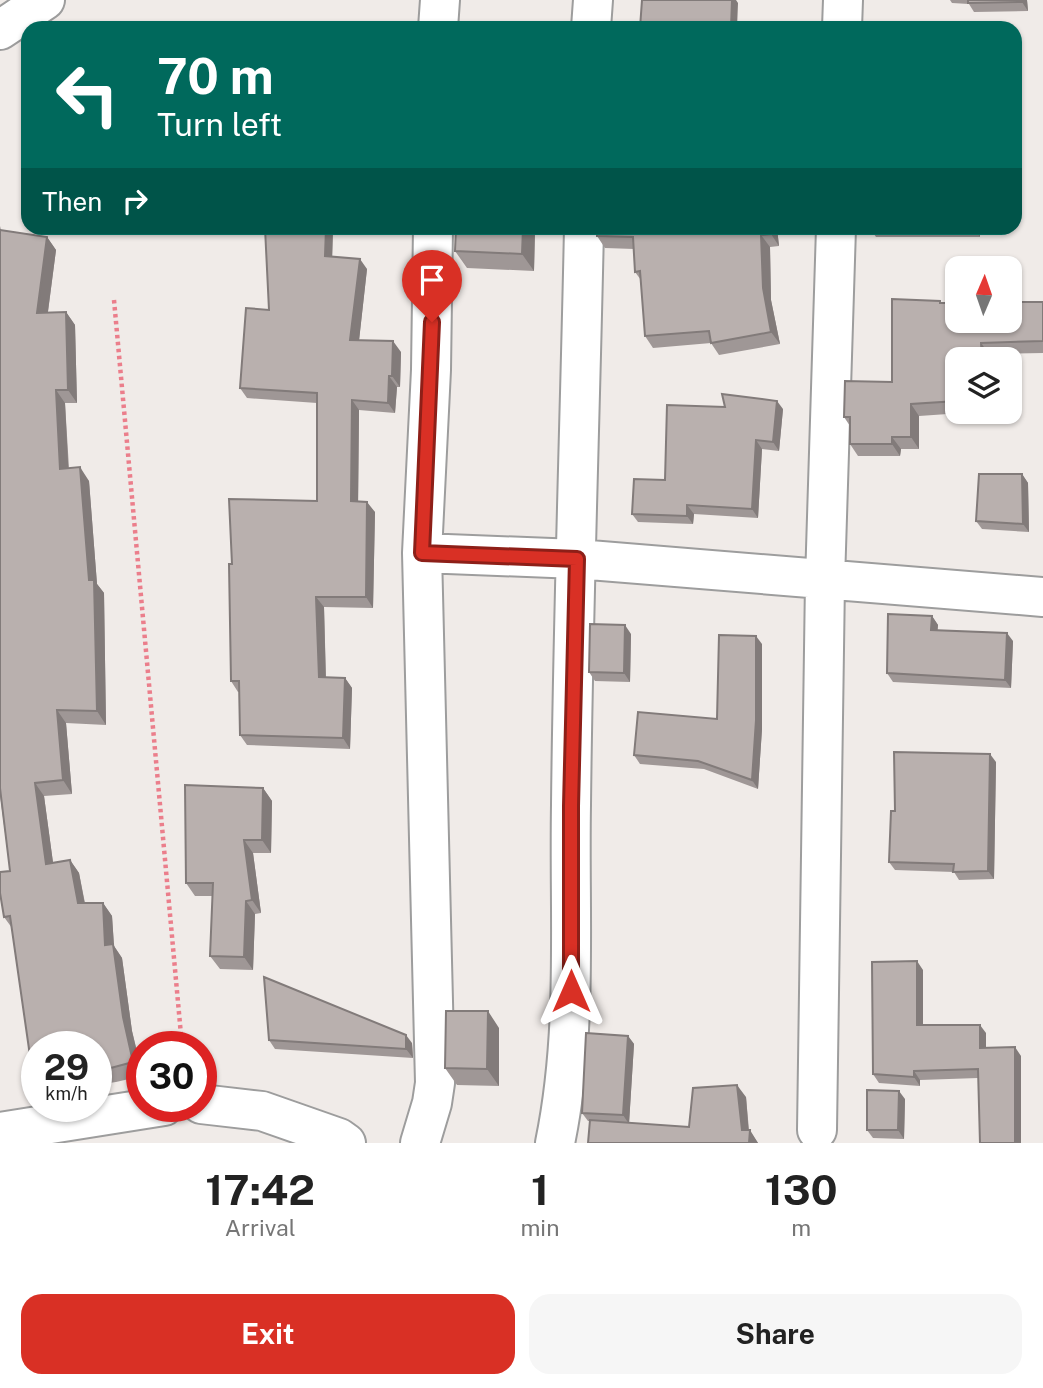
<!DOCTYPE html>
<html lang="en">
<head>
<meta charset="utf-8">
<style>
	:root { --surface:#fff; --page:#f6f6f6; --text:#222; --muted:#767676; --accent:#d93025 }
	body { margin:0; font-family:"Public Sans",sans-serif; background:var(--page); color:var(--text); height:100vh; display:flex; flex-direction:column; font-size:26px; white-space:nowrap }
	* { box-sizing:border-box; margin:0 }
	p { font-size:23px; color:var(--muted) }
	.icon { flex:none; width:38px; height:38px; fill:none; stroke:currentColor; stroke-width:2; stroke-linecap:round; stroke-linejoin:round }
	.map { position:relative; height:1143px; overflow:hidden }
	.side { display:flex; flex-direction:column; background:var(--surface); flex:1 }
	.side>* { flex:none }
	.guide { position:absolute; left:21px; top:21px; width:1001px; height:214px; border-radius:21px; box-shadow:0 2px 5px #0004; background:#00695c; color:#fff; overflow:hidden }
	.needle { width:46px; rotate:2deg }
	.buttons { position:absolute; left:945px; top:256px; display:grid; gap:14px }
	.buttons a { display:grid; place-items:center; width:77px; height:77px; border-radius:14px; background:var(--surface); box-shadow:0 2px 5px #0004; font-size:35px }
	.speed { position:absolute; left:21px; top:1031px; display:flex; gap:14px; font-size:35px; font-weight:700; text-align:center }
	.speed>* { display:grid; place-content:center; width:91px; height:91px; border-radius:50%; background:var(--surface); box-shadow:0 2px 5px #0004; line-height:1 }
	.speed small { font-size:18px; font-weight:400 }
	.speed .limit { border:10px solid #d22; background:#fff; color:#111 }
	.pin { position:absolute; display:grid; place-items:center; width:60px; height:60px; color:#fff; margin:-72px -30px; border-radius:50% 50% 50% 0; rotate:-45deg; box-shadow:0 0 7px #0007 }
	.pin .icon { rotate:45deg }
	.me { position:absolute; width:77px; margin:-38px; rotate:0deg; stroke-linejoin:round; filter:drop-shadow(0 0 5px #0008) }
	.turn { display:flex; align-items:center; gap:24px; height:147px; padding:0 21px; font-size:32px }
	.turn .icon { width:91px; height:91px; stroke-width:2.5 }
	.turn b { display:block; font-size:49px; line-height:60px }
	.then { display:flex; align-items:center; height:66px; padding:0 21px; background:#0003; gap:14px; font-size:26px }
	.eta { display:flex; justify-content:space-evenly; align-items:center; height:119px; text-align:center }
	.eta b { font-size:42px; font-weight:700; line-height:49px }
	.cta { display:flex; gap:14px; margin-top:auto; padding:14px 21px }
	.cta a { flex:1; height:80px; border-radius:21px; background:var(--accent); color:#fff; font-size:28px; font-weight:700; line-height:80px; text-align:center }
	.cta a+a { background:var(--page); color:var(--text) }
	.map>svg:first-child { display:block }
</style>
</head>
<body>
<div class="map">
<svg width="1043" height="1143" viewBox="0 0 1043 1143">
	<rect width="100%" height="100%" fill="#f0ebe8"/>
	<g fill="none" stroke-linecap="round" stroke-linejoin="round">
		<g stroke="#9d9d9d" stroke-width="42">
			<path id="street" d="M438,28L440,0
				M591,28L593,0
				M842,28L843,0
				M0,30L45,0
				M422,553L577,559L1043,597
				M201,1104L262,1111L339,1138L346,1143
				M817,1130L825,581L836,228
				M0,1132L164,1106
				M420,1143L432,1103L435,1083L422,553L431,370L433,228
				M555,1143C578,1032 569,918 571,805C573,612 580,420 584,228"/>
		</g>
		<path stroke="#eb7e8b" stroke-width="4.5" stroke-dasharray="3.5 3.5" stroke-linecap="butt" d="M114,300L182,1046"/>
		<use href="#street" stroke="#fff" stroke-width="38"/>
	</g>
	<path fill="#9f9796" d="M950,0H1027L1028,11L974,12L969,4L952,3Z
		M0,226L1,230L47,237L56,250L48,312H66L75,325L77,403H65L69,468L89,481L97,584L104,593L106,725L66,723L72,794L44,796L53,863L70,860L79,873L85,903H103L112,916L114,946L122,958L132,1031L142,1071V1076L116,1082L96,1085V1046H37V1082L33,1077L12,928L4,917L10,871L0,795Z
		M265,228H333L332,256L367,269L359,340L401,352L400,387H397L395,413L359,410L358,502L375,512L373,608L324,607L326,677L345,678L352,688L350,749L247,745L240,735L239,692H238L231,681L232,564L317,501V403L247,398L240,388L269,310Z
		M597,228H777L779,246L770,247L771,300L780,344L719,355L711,343L653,348L645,336L641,280L635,272L634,249L605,248L597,236Z
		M870,228H979L980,237H876Z
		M535,230L534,271L467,268L455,251Z
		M940,301L942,303L1043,302V353L989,354V359H957V411H991L919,416V449H901L900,456H858L850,444V426L844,417L892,382Z
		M783,409L779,451L762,449L758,518L694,514L693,524L638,522L632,514L665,480Z
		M1022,474L1028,483L1029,532L982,529L976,521Z
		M932,616L938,625L937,630L1013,641L1011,688L893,682L887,673Z
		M631,634L630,682L595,681L589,672Z
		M762,644V729L758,789L704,769L640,764L634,755L717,719Z
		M996,762L994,879L959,880L954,872L895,870L889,862L895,811Z
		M263,788L272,801L271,853H253L261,913L255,914L253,970L220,969L210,956L213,896H195L186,883Z
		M923,970V1025L986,1033V1048L1021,1056L978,1078L920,1080V1086L879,1083L873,1074Z
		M499,1028V1086L457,1085L445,1068Z
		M628,1036L634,1044L629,1123L689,1127L746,1097L749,1130L758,1143H588L590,1121H588L582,1113Z
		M269,1040L412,1043L413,1058L275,1049Z
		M905,1099L904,1139L873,1138L867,1130Z"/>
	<path fill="#827b7a" d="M732,0H736L738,3L737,28H731Z
		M1022,0H1027L1028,11L1022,2Z
		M326,228H333L332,266L325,256Z
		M523,228H534L535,230L534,271L522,254Z
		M770,228H777L779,246L771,234Z
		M974,228H979L980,237Z
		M761,235L770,247L771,300L780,344L771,332L763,288Z
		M47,237L56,250L46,326L37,313Z
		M360,259L367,269L358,350L350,340Z
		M66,312L75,325L77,403L68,390Z
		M393,341L401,352L400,387L392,376Z
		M981,343L989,354V359H982Z
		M389,376L397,387L395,413L388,403Z
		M56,390L65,403L69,482L60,469Z
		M352,400L359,410L358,512L351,501Z
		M777,401L783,409L779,451L773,442Z
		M911,404L919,416V449L911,437Z
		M892,437L901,449L900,456L892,444Z
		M756,440L762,449L758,518L752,509Z
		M80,467L89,481L97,584L104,593L106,725L97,711L89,580Z
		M1022,474L1028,483L1029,532L1023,524Z
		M367,502L375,512L373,608L366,597Z
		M687,505L694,514L693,524L687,516Z
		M316,597L324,607L326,688L319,677Z
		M932,616L938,625L937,639L931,630Z
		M625,625L631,634L630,682L624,673Z
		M1007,633L1013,641L1011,688L1005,680Z
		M756,636L762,644V729L758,789L752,780Z
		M345,678L352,688L350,749L343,738Z
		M57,710L66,723L72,794L63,780Z
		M990,754L996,762L994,879L988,871Z
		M35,783L44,796L55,877L46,864Z
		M263,788L272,801L271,853L262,840Z
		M244,840L253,853L261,913L252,900Z
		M70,860L79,873L87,916L78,903Z
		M246,901L255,914L253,970L244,957Z
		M103,903L112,916L114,946L122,958L132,1031L142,1074L133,1062L105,945Z
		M917,961L923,970V1033L917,1025Z
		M488,1011L499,1028V1086L487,1069Z
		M980,1025L986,1033V1057L980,1048Z
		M406,1035L412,1043L413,1058L406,1049Z
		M628,1036L634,1044L629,1124L623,1115Z
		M1015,1047L1021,1056V1143H1015Z
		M914,1071L920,1080V1086L914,1077Z
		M737,1085L746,1097L749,1136L750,1130L758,1143H749L742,1130Z
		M899,1091L905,1099L904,1139L898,1130Z"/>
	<path fill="#b9b0ae" stroke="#827b7a" stroke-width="2" d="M642,0H732L731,28H640Z
		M968,0H1022V2L968,3Z
		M265,228H326L325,256L360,259L350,340L393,341L392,376H389L388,403L352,400L351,501L367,502L366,597H316L319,677L345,678L343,738L240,735L239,681H231L229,564H232L229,499L317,501V393L240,388L246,308L269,310Z
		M456,228H523L522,254L455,251Z
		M597,228H770L771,234L761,235L763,288L771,332L711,343L709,331L645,336L640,271L635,272L633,237L597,236Z
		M0,230L47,237L37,313L66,312L68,390H56L60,469L80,467L89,580H94L97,711L57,710L63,780L35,783L46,864L70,860L78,903H103L105,945L113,944L123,1017L133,1062L107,1069L96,1071V1046H37V1076L33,1077L10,916L4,917L0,893V872L10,871L0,788Z
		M892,299L940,301V303H957V320H1010V302H1043V341L981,343L982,359H957V401L911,404V437H892V444H850V417H844L845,381L892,382Z
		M722,394L777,401L773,442L756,440L752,509L687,505V516L632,514L634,479L665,480L667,405L725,407Z
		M979,474H1022L1023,524L976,521Z
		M888,614L932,616L931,630L1007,633L1005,680L887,673Z
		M590,624L625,625L624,673L589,672Z
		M719,635L756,636V720L752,780L698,761L634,755L638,712L717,719Z
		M894,752L990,754L988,871L953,872L954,864L889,862L891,811H895Z
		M185,785L263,788L262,840H244L252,900L246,901L244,957L210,956L213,883H186Z
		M917,961V1025H980V1048L1015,1047V1143H980L978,1069L914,1071V1077L873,1074L872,962Z
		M264,977L406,1035V1049L269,1040Z
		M446,1011H488L487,1069L445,1068Z
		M586,1033L628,1036L623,1115L582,1113Z
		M737,1085L742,1130H750L749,1143H588L590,1120L689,1127L693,1088Z
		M867,1090L899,1091L898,1130H867Z"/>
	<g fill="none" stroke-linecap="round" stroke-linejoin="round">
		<g stroke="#8d1f18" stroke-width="18">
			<path id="route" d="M432,322L422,553L577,559L571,806V991"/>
		</g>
		<use href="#route" stroke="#d93025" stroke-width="12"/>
	</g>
</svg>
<div class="buttons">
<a><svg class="needle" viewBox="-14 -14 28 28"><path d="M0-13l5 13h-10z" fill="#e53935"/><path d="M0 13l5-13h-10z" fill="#767676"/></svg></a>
<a><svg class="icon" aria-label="layers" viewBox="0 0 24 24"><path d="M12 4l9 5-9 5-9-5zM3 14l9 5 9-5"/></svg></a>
</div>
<div class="speed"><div>29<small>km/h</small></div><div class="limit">30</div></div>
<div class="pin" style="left:432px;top:322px;background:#d93025"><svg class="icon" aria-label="arrive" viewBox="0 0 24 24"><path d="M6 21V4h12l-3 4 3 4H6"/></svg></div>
<svg class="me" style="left:571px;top:991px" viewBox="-20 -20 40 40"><path d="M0-17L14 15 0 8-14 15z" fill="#d93025" stroke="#fff" stroke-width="4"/></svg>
<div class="guide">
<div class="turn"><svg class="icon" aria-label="left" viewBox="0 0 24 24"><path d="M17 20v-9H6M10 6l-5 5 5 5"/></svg><div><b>70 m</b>Turn left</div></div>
<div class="then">Then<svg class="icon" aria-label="right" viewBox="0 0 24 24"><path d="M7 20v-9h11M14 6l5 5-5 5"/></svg></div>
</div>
</div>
<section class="side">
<div class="eta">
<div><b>17:42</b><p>Arrival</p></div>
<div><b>1</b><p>min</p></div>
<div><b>130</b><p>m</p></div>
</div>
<div class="cta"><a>Exit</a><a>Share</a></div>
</section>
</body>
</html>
